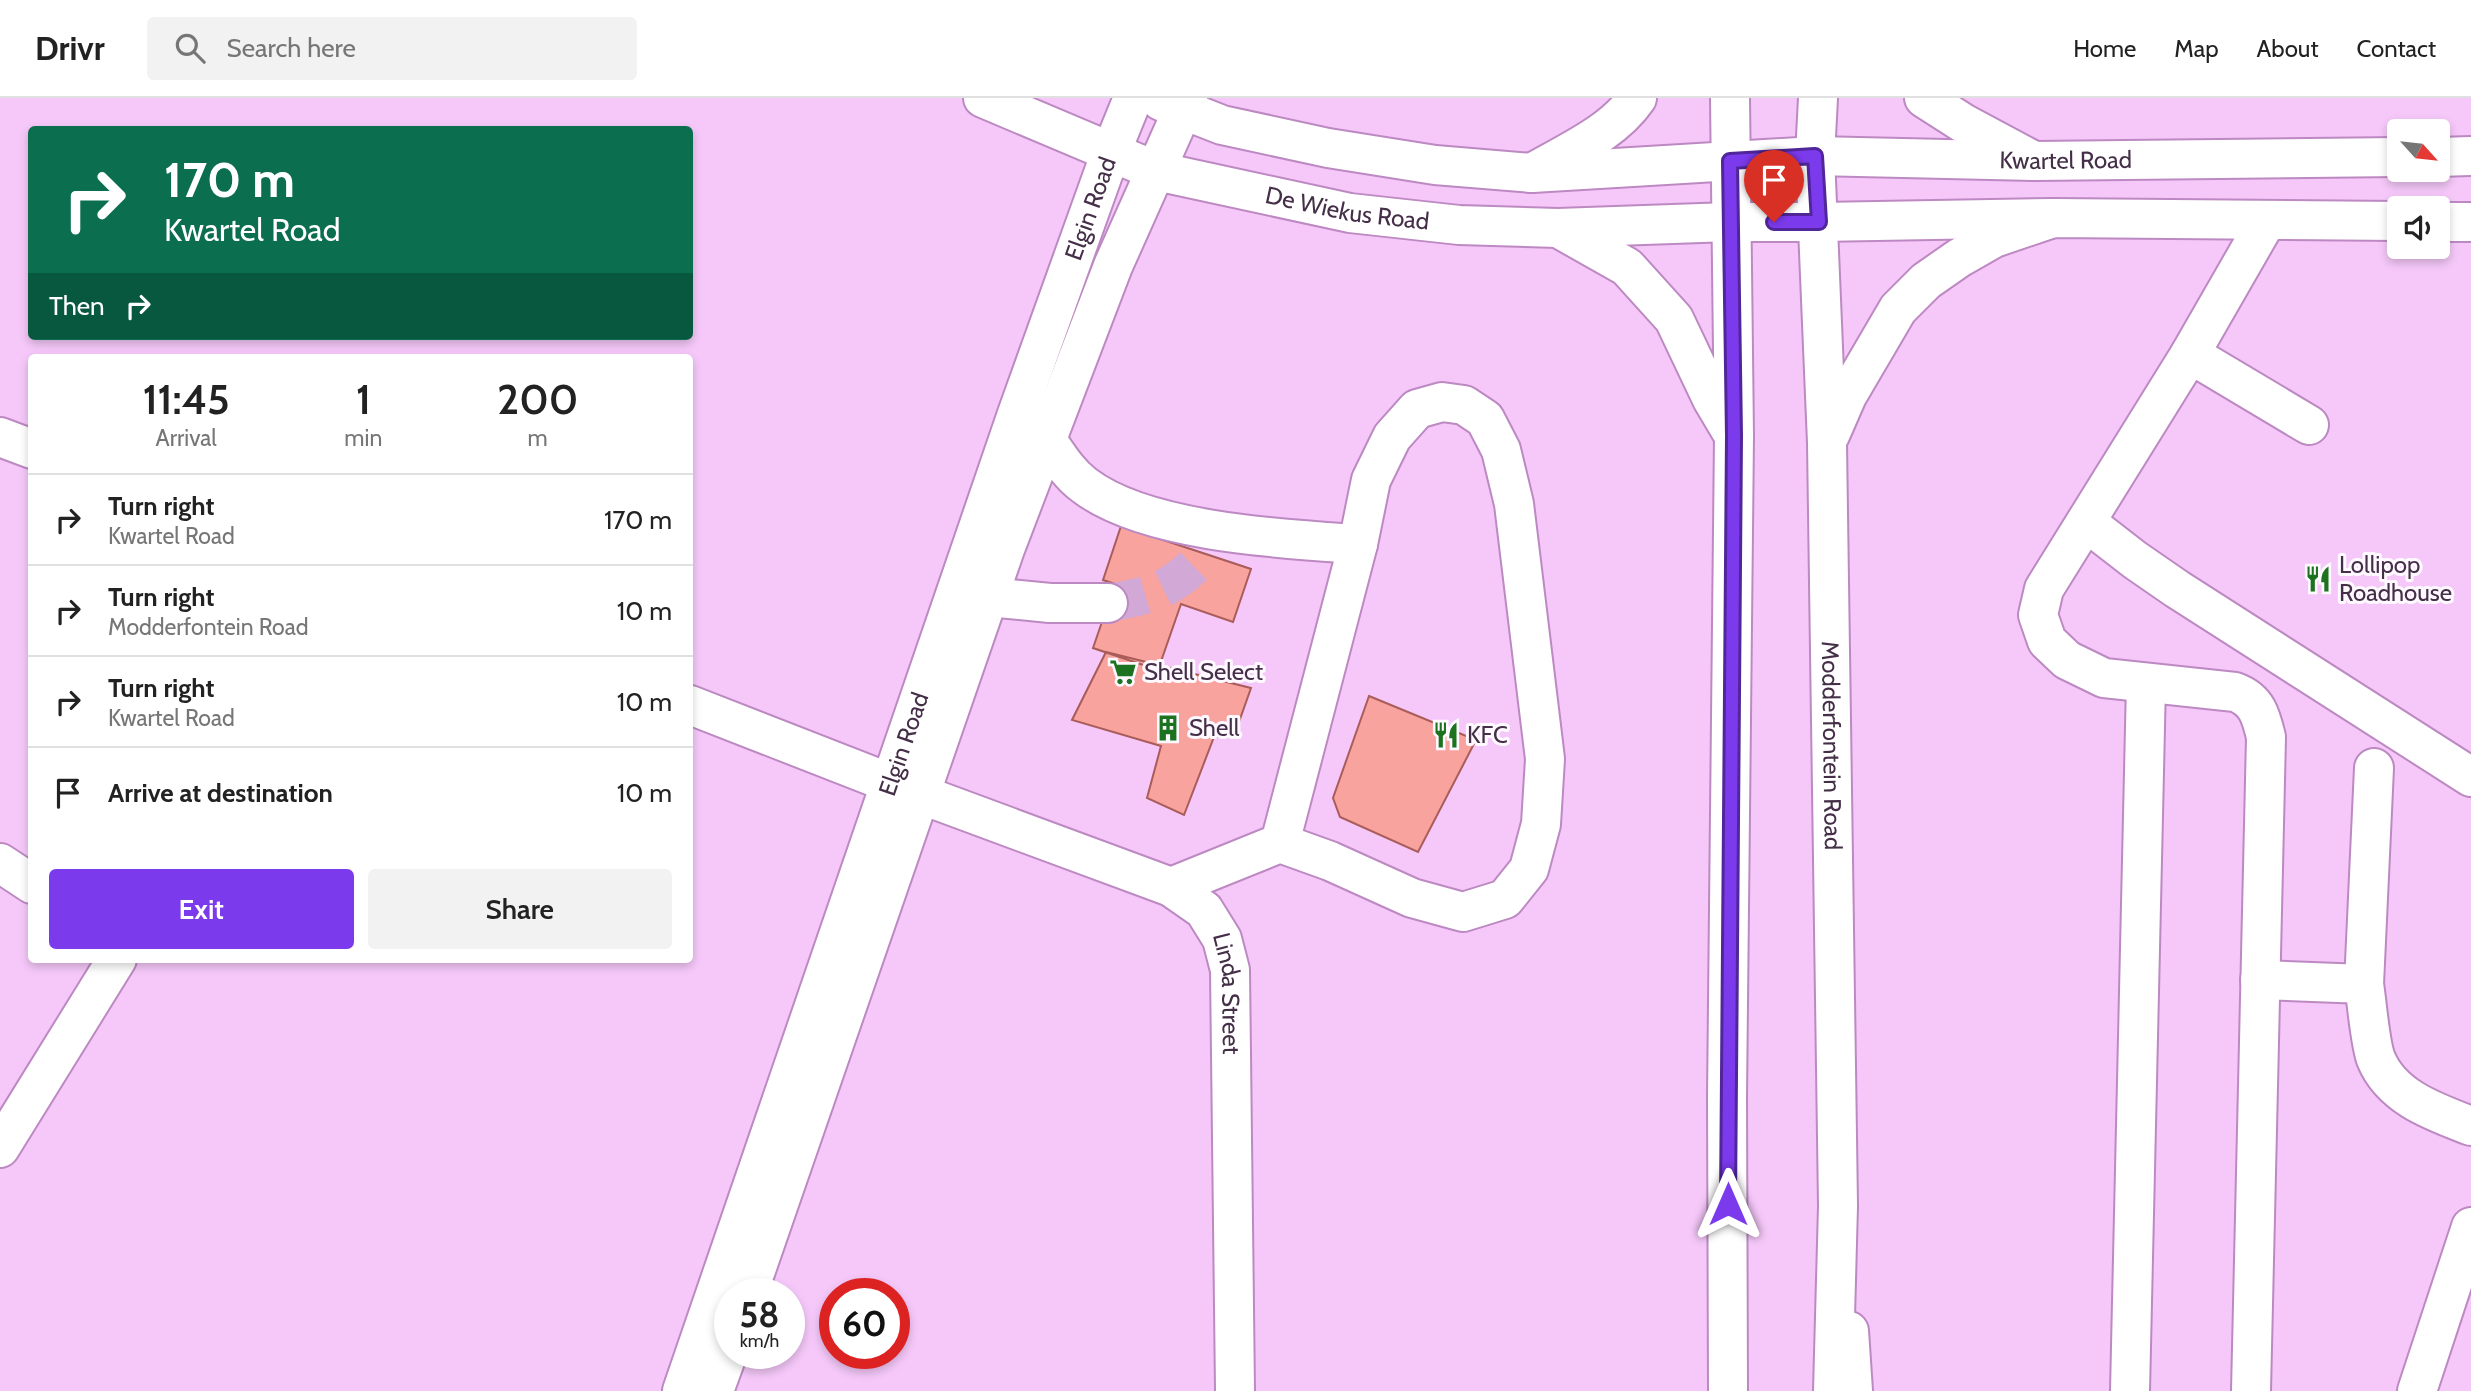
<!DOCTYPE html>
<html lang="en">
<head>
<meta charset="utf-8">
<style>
	:root { --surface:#fff; --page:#f2f2f2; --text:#222; --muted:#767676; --line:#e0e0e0; --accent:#7c3aed }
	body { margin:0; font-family:Cabin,sans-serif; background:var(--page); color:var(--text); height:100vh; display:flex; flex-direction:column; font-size:26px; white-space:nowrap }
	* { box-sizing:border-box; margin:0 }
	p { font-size:23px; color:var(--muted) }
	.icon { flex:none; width:38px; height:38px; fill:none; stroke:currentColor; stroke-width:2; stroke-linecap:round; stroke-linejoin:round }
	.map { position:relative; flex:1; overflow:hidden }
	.drawer { position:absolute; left:28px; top:256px; width:665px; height:609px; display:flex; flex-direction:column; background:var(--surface); border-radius:7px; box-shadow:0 4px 10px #0003 }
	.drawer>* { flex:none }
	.banner { position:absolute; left:28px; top:28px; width:665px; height:214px; border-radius:7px; box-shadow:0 4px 10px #0003; background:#0b6e4f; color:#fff; overflow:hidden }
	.needle { width:46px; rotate:117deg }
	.fabs { position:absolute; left:2387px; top:21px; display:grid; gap:14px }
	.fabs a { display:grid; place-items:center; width:63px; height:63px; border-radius:7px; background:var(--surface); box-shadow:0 4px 10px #0003; font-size:35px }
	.speed { position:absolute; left:714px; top:1180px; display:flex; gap:14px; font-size:35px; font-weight:700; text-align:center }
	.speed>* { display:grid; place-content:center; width:91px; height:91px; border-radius:50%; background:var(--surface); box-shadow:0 4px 10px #0003; line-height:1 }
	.speed small { font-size:18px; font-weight:400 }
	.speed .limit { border:10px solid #d22; background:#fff; color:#111 }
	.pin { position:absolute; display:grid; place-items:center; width:60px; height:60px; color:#fff; margin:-72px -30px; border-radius:50% 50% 50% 0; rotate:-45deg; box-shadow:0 0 7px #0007 }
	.pin .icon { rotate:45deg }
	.me { position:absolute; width:77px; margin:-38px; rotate:0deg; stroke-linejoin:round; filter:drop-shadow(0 0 5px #0008) }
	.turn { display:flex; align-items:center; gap:24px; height:147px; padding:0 21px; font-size:32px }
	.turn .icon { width:91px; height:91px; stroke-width:2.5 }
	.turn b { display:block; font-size:49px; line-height:60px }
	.then { display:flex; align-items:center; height:66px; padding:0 21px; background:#0003; gap:14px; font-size:26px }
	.eta { display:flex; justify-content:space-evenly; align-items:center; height:119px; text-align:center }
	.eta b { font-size:42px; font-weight:600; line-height:49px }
	.cta { display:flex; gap:14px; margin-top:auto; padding:14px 21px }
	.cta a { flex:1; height:80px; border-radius:7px; background:var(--accent); color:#fff; font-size:28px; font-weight:600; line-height:80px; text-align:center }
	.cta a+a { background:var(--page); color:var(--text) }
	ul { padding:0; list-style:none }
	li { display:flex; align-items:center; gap:21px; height:91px; padding:0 21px; border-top:2px solid var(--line) }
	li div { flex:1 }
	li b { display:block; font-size:26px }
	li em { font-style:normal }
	header { display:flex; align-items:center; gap:42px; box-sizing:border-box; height:98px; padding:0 35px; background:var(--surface); border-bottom:2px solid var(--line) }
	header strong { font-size:33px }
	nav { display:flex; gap:38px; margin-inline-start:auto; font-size:24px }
	.search { width:490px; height:63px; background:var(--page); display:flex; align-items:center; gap:18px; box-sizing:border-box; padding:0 24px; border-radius:7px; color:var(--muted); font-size:26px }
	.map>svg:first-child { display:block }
</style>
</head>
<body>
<header>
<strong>Drivr</strong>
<div class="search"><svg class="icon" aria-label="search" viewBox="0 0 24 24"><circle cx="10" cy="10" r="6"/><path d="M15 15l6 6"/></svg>Search here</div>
<nav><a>Home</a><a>Map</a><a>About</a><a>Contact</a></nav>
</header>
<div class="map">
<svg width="2471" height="1293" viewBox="0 0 2471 1293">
	<rect width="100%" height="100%" fill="#f5c8f9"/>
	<path fill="#f8a39e" stroke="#a95c59" stroke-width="2" d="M1121,428L1251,471L1233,524L1181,506L1158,572L1093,550L1115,486L1103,482Z
		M1106,554L1251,590L1234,638L1214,639L1184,717L1147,700L1161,648L1072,622Z
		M1369,598L1476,642L1418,754L1340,719L1333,700Z"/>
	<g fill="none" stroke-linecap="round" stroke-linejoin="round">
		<path stroke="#d2a9d6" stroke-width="38" stroke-dasharray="38 19" stroke-linecap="butt" d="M1108,505C1153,497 1174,491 1205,456"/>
		<g stroke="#bd89c2" stroke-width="42">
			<g id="minor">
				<path id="s1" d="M983,0L1156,73L1350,115L1459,127L1558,130L1730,124H1819L2053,120L2399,123"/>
				<path id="s2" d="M1161,3L1222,27L1328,50L1435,67L1532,75L1815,58L2034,63L2399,59"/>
				<path d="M2438,59L2471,58"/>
				<path d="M2438,124H2471"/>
				<path d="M2190,256L2309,327"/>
				<path d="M0,339L32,351"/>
				<path d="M1047,342C1058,358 1068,375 1084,387C1145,434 1282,441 1358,446"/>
				<path d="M2086,424L2135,462L2177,491L2471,679"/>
				<path d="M989,499L1050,505H1108"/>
				<path id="s3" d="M690,607L890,685L1171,789L1204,812L1222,841L1230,872L1235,1293"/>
				<path d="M0,765L32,786"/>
				<path d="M1171,789L1280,745L1330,763L1412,800L1463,814L1505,801L1529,771L1541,726L1545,661L1514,406L1501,352L1485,321L1464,307L1442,304L1417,311L1392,339L1371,382L1358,446L1280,745"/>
				<path d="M2260,882L2364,886L2374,670"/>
				<path d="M2364,886C2367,905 2370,946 2376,961C2392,1000 2435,1014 2471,1028"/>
				<path d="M0,1050L117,861"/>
				<path d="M748,1195L1005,451L1113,168L1188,0"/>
				<path d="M1849,1233L1853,1293"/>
				<path id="s4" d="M682,1293L1017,316L1111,54L1133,0"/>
				<path d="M714,1293L730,1249"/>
				<path d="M2130,1293L2146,585"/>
				<path d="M2251,1293L2266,639C2261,618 2257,602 2235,594L2104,580L2067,562L2047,543L2038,517L2044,491L2190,256L2267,122"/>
				<path d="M2417,1293L2471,1129"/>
			</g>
		</g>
		<g stroke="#bd89c2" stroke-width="42">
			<g id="major">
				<path id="s5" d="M1818,0L1815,58L1827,345L1838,1108L1833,1293"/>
				<path d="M1924,0L1963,25L2034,63"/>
				<path d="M1532,75C1568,54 1613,35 1637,0"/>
				<path d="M1558,130L1627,169L1674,221L1712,301L1731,333"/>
				<path d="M1830,337L1847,298L1898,211L1926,183L1959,160L1994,140L2053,120"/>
				<path d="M1728,1293L1727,999L1734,338L1730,0"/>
			</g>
		</g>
		<use href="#minor" stroke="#fff" stroke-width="38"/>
		<use href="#major" stroke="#fff" stroke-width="38"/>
	</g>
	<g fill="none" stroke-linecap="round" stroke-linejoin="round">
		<g stroke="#51269a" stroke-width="18">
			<path id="route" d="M1728,1106L1734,338L1730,63L1815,58L1819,124H1774"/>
		</g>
		<use href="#route" stroke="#7c3aed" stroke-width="12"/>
	</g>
	<defs>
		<g id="restaurant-bare" transform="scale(2.1)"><path d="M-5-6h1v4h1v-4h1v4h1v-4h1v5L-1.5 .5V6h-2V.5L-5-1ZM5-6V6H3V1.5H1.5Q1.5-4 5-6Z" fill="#1b731f" stroke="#fef9ff" stroke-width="2.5" paint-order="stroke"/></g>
		<g id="supermarket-bare" transform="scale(2.1)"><path d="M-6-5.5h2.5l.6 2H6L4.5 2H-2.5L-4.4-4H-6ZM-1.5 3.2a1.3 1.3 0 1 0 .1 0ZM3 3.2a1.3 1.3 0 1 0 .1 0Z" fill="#1b731f" stroke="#fef9ff" stroke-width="2.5" paint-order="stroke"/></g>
		<g id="building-bare" transform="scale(2.1)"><path d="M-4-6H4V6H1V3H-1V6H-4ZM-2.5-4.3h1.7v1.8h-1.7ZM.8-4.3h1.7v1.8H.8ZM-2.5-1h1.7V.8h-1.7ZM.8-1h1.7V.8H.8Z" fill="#1b731f" stroke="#fef9ff" stroke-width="2.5" paint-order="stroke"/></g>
	</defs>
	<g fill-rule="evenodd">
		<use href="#restaurant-bare" x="2318" y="481"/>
		<use href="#supermarket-bare" x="1123" y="574"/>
		<use href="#building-bare" x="1168" y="630"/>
		<use href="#restaurant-bare" x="1446" y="637"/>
	</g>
	<g text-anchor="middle" stroke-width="6" stroke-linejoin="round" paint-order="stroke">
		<g font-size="24" fill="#452f48" stroke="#fef9ff">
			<text dy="8" stroke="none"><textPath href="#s2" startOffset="914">Kwartel Road</textPath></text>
			<text dy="8" stroke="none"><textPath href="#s4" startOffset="1251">Elgin Road</textPath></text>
			<text dy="8" stroke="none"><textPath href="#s1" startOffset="383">De Wiekus Road</textPath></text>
			<text dy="8" stroke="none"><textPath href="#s4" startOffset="684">Elgin Road</textPath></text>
			<text dy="8" stroke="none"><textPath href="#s5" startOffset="648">Modderfontein Road</textPath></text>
			<text dy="8" stroke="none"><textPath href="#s3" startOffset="644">Linda Street</textPath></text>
		</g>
		<g font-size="24" fill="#452f48" stroke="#fef9ff" text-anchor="start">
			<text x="2339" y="475">Lollipop<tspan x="2339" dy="28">Roadhouse</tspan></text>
			<text x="1144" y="582">Shell Select</text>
			<text x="1189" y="638">Shell</text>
			<text x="1467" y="645">KFC</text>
		</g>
	</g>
</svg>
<div class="fabs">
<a><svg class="needle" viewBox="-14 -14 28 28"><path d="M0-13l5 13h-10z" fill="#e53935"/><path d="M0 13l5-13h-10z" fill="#767676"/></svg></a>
<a><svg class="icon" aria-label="sound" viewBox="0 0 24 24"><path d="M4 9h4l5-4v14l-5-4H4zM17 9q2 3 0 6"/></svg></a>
</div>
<div class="speed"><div>58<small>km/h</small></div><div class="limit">60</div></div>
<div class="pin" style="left:1774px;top:124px;background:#d93025"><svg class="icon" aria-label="arrive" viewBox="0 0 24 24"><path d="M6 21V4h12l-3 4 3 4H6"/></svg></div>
<svg class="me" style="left:1728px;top:1106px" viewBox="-20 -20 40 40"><path d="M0-17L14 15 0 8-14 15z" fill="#7c3aed" stroke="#fff" stroke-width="4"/></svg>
<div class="banner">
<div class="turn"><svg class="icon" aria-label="right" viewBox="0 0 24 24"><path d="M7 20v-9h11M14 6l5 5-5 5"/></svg><div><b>170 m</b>Kwartel Road</div></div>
<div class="then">Then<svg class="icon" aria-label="right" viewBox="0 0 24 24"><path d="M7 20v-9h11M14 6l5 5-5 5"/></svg></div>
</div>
<section class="drawer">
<div class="eta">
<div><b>11:45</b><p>Arrival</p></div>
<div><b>1</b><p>min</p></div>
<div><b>200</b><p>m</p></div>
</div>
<ul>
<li><svg class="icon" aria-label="right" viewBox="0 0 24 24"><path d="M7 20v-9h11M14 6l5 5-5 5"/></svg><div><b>Turn right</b><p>Kwartel Road</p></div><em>170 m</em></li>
<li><svg class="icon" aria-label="right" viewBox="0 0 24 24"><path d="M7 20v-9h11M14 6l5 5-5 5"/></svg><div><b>Turn right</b><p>Modderfontein Road</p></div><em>10 m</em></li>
<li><svg class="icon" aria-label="right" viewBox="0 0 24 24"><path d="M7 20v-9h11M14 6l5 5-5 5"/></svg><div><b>Turn right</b><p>Kwartel Road</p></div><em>10 m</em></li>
<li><svg class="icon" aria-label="arrive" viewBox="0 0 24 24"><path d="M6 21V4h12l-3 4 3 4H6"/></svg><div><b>Arrive at destination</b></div><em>10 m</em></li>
</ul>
<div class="cta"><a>Exit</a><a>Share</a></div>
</section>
</div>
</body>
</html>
